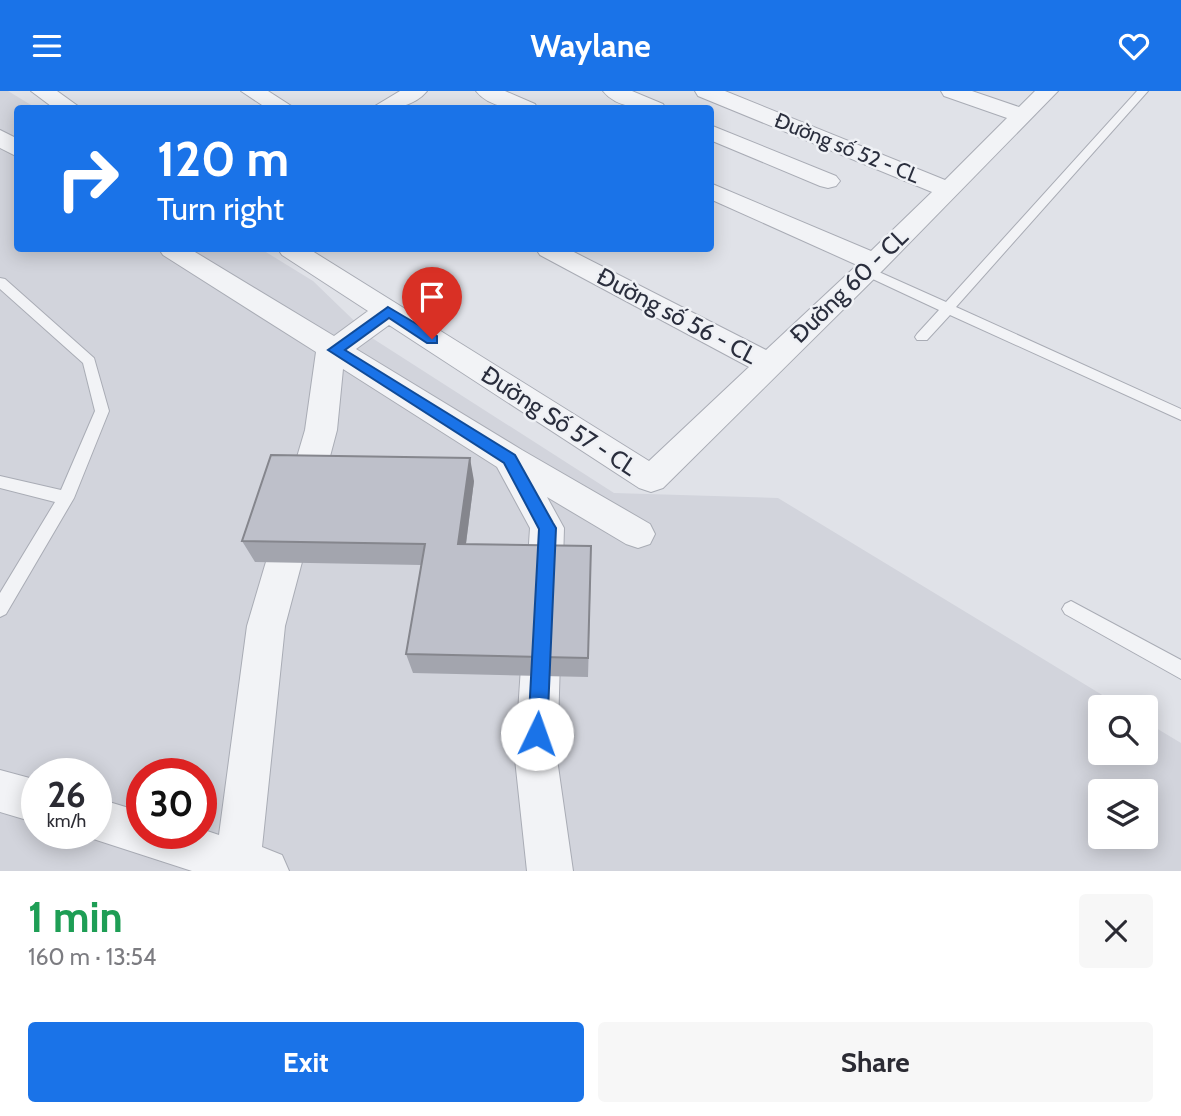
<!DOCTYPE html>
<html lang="en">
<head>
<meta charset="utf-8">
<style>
	:root { --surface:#fff; --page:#f7f7f7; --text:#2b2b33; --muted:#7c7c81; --accent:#1a73e8 }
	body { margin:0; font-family:Cabin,sans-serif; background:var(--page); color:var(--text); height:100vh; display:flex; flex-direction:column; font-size:26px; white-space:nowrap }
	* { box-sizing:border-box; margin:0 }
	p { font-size:23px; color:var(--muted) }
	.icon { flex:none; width:38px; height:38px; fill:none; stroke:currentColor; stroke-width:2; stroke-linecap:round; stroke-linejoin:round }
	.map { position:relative; height:780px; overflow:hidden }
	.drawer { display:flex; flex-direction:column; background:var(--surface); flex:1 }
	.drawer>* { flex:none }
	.banner { position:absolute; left:14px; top:14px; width:700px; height:147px; border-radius:7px; box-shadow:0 4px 18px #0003; background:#1a73e8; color:#fff; overflow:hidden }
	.tools { position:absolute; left:1088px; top:604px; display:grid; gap:14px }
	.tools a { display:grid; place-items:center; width:70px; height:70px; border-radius:7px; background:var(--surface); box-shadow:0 4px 18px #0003; font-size:35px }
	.speed { position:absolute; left:21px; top:667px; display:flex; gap:14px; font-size:35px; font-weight:700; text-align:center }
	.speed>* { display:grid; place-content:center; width:91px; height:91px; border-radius:50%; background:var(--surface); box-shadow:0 4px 18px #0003; line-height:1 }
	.speed small { font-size:18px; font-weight:400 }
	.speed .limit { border:10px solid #d22; background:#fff; color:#111 }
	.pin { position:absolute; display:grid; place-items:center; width:60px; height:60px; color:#fff; margin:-72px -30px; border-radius:50% 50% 50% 0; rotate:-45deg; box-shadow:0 0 7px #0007 }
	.pin .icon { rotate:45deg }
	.me { position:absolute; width:77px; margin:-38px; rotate:3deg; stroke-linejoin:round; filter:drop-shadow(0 0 5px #0008) }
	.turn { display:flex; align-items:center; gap:24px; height:147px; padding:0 28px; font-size:32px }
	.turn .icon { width:91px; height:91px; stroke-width:2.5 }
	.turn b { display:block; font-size:49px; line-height:60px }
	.round { display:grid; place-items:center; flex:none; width:74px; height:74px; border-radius:7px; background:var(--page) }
	.headline { display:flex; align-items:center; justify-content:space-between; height:119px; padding:0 28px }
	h1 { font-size:42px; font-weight:800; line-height:52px; color:#1e9e55 }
	.action { display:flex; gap:14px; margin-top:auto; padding:14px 28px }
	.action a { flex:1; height:80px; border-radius:7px; background:var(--accent); color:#fff; font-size:28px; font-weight:800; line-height:80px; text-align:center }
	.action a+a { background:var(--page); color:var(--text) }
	header { display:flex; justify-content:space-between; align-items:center; height:91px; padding:0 28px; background:var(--accent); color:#fff; font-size:32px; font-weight:800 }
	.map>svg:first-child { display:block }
</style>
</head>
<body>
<header><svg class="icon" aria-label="menu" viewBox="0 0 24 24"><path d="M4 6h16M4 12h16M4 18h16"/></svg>Waylane<svg class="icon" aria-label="heart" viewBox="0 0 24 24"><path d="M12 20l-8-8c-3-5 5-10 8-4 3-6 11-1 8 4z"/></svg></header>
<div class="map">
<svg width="1181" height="780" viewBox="0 0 1181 780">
	<rect width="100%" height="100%" fill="#e0e2e8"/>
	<path fill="#d2d4dc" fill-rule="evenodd" d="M0,0H8L36,17L18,18V158H261L313,190L372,247L614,402L778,407L1122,616H1101V662H1146V631L1181,652V780H0ZM37,682H96V742H37ZM142,682H201V742H142ZM1101,700H1146V746H1101Z"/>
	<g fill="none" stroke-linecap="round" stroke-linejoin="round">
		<g stroke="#a9acb5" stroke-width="2">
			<path id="lane" d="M1137,0H1148L956,216L1181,318V329L950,224L927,249H917L915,246L917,243L939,219L862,183V177H870L946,211Z
				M0,187L5,188L94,267L109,320L74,407L6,523L0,526V502L55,411L0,397V385L61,399L95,320L83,272L0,198Z
				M1071,510L1181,569V588L1065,523L1062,518L1065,513Z"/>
		</g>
		<g stroke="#a9acb5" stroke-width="2">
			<path id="street" d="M31,0H57L82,18H55Z
				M241,0H268L296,18H268Z
				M400,0H427C413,17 390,18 370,18Z
				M476,0H505L535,13L538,18C517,18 490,18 476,0Z
				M603,0H632L663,13L666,18C645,18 617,18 603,0Z
				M695,0H725L945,89L1007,27L944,5L941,0H972L1019,16L1035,0H1058L884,178L663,397L651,401L639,397L389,234L356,258L522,359L650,433L655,443L650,453L638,457L626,453L547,406L564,437L557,668L573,780H527L515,668L530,437L497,376L343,278L337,339L285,535L262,756L282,764L289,780H192L81,744L80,742H96V707L142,721V742H201V738L219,744L247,535L305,339L316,261L163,164L159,158H190L334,245L368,220L282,164L278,158H309L649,370L749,276L540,164L536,158H568L766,259L857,174L710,108V92L871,160L932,101L698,5Z
				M710,34L836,85L840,90L836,95L828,97L820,95L710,49Z
				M0,39L18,48V66L0,57Z
				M0,679L37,689V732L0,721Z"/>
		</g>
		<use href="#lane" fill="#f2f3f6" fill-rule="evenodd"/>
		<use href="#street" fill="#f2f3f6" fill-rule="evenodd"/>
	</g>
	<path fill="#a3a5ae" d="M474,390L466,453L591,477L588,586L413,582L406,563L421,474L255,471L242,450Z"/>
	<path fill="#85868d" d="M470,367L474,390L463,475L458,453Z"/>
	<path fill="#bec0ca" stroke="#85868d" stroke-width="2" d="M271,364L470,367L458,453L591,455L588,567L406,563L425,453L242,450Z"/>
	<path fill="#1a73e8" stroke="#114b97" stroke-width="2" d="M388,216L437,245V252H427L389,227L345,259L515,364L553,432L556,437L547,643L544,650L537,653L530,650L528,643L539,438L504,372L328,259Z"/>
	<g text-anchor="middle" stroke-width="5" stroke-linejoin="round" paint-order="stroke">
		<g font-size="21" fill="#2a2e3d" stroke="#eff1f5">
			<text transform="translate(847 57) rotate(22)" y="7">Đường số 52 - CL</text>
		</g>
		<g font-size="24" fill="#2a2e3d" stroke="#eff1f5">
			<text transform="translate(849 195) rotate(-44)" y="8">Đường 60 - CL</text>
			<text transform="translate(677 225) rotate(28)" y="8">Đường số 56 - CL</text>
			<text transform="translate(559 330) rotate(33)" y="8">Đường Số 57 - CL</text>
		</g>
	</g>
</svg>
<div class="tools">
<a><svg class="icon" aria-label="search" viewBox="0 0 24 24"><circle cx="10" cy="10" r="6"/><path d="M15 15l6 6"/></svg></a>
<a><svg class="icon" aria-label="layers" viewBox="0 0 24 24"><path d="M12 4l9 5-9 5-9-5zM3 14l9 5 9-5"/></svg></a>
</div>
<div class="speed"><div>26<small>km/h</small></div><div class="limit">30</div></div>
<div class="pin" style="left:432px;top:248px;background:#d93025"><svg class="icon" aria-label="arrive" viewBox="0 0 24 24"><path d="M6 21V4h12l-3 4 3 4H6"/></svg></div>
<svg class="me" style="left:537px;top:643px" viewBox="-20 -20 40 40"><circle r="19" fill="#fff"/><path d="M0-13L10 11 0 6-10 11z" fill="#1a73e8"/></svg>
<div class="banner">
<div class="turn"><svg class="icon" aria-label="right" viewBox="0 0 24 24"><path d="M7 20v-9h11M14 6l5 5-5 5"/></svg><div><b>120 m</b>Turn right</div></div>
</div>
</div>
<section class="drawer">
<div class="headline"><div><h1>1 min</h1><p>160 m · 13:54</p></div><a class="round"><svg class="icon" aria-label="close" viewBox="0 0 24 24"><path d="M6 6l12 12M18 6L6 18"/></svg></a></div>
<div class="action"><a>Exit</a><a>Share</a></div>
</section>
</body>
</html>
